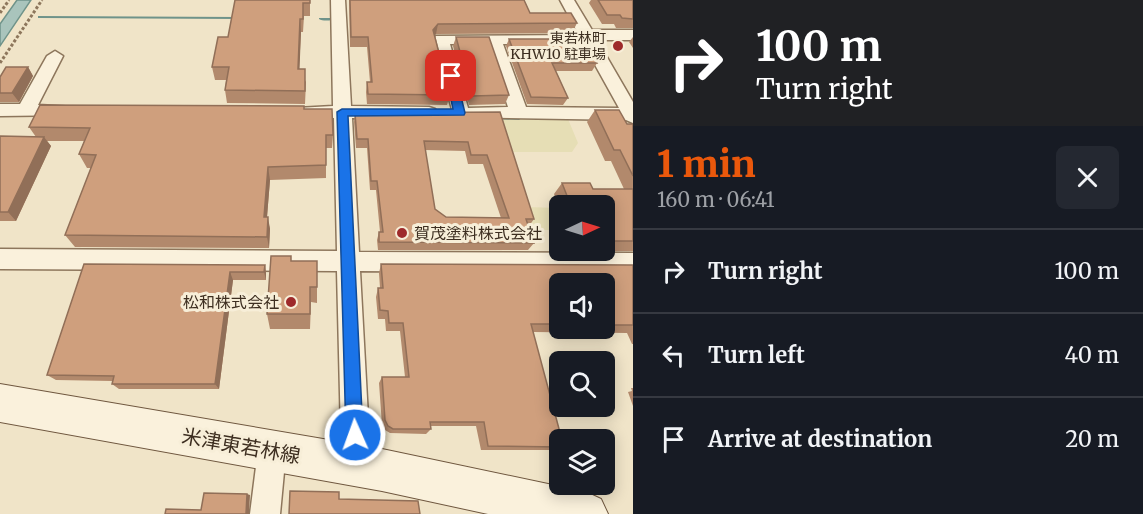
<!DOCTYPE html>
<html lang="en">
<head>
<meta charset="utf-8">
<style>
	:root { --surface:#171b24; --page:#242831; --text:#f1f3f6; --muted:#9ea1a6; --line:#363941; --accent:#ea580c }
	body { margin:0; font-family:Merriweather,"Noto Sans JP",serif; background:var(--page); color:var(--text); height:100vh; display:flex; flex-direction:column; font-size:22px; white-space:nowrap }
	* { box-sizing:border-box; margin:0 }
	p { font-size:20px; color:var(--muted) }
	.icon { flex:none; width:33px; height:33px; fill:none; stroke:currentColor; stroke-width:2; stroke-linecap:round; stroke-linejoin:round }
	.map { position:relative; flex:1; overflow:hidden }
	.side { display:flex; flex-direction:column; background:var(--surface); width:510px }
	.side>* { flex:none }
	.hud { background:#202124; color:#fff; overflow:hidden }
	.needle { width:39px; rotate:86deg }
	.tools { position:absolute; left:549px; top:195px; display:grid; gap:12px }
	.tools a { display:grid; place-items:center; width:66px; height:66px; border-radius:9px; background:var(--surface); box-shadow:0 3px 15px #0003; font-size:30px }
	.pin { position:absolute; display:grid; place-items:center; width:51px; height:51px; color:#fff; margin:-26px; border-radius:12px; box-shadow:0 3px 9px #0006 }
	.me { position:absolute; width:66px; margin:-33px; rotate:358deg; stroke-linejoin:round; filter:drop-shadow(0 0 4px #0008) }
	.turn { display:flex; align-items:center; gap:21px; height:126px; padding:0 24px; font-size:27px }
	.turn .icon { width:78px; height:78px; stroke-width:2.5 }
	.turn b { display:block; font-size:42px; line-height:51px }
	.round { display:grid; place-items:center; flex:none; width:63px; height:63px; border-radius:9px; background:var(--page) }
	.headline { display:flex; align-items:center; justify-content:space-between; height:102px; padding:0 24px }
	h1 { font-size:36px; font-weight:800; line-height:45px; color:var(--accent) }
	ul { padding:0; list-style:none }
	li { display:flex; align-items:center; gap:18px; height:84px; padding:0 24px; border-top:2px solid var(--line) }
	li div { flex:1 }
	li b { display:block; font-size:22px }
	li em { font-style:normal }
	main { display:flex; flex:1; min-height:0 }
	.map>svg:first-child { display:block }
</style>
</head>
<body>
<main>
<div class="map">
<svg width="633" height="514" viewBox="0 0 633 514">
	<rect width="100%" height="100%" fill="#f0e4c8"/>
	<path fill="#e6deb5" d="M498,119H568L578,143L572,152H508Z
		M526,207L559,208V230H533Z"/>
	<path fill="#a9c4bc" stroke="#6f938a" stroke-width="1.5" d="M17,0H31L0,46V24Z"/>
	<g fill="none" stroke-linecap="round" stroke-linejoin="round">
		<path fill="#6f938a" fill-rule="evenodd" d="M38,16L240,17L242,18L240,19L40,18H38Z
			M319,18H332L334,19C331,21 322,21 319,19Z
			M492,116H519L522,118L519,120L490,119L489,118Z"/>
		<g stroke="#8d765c" stroke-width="3">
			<path id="street" d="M331,0H345L351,106L429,107L435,109L438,113L435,117L429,119L352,118L359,252L633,253V273L360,271L369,435L366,465L361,475L351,480L341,475L336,465L341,435L337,271L0,269V249L337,251L334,118L297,116L294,112L297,108L333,106Z
				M560,0H574L592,30H633V40H597L633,102V123L626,120L454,117L433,39L436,36L579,35ZM450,44H487L508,107L468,108ZM503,44L584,45L619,108L526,107Z
				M55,51L63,56L38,105L75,107L78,111L75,115L0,116V104H20L47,56Z
				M272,437L282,441L286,451L280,514H250L258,451L262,441Z"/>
		</g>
		<g stroke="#6f573f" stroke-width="2">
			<path id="secondary" d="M0,384L382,449L586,492L601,499L608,514H488L382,491L0,422Z"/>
		</g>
		<path stroke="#8d765c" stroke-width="3" stroke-dasharray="3 2" stroke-linecap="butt" d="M0,13L9,0
			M0,63L42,0"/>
		<use href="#street" fill="#faf1dc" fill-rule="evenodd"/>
		<use href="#secondary" fill="#faf1dc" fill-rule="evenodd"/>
	</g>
	<path fill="#b2896c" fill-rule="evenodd" d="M310,0V16H304L303,32H301L299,69L306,82L305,104L227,103L225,90L226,80H215L212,67L228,37Z
		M349,0H524L530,13L577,23L572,33L436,34L435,35L450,95L447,105L367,104L366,92L367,82H370L367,47H350Z
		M591,0H633V28H616L614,24H602L589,3Z
		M456,37L509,95L505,104L469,105L453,46Z
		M633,37V48L629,42Z
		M509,39L597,63L592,71H556L568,98L563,105L527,104L506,46Z
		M28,67L33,76L19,102H0V77Z
		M304,109L333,135L332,148H326V178L270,180L267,217L270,229L269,248L75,247L65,235L91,168H87L79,154L84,141H47L51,146L16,221H0V136L36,137L29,127Z
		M595,110L627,124H633V251H575L604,250V206H560V209L554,194L562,183L593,189H624L611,161H605L587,122Z
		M500,112L534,219L529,226L534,243L528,250H378L377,240L379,232H380L376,190H370L367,148H356L354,122L355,113ZM425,150L465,151L468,164H483L501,218L446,217L435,209Z
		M291,256V261H317V303L311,302L310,329H270L267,314Z
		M84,264L265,265L266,273V280H233L219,389H119L112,384V381L56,380L47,375Z
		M381,264L633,265V344H632L627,333L533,332L560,440V448L553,450H481L476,426H431V429L426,434L390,433L385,430L382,425L379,383L382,377H405L400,331H386L385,319H378L376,297L378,288H380L379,273ZM560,284H604V328H560Z
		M631,388H633V406L628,392L632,391Z"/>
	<path fill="#916f58" d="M300,19L301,32L299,82L298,69Z
		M438,24L436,34L431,40L433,30Z
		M28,67L33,76L19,102L12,93Z
		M44,137L51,146L16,221L8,212Z
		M268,167L270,180L266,229L264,217Z
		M268,217L270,229L269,248L267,237Z
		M265,265L266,273V280L264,272Z
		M230,272L233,280L219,389L215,384Z
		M247,494L250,495L249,514H246Z"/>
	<path fill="#cf9f7d" stroke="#916f58" stroke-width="1.5" fill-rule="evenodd" d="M235,0H310V3H303V19H300L298,69H305V91L225,90L229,67H212L218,37H228Z
		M350,0H524L530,13H571L577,23L438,24L433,30L450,95L368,94L367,82H372L368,37H351Z
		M598,0H633V19L622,18L620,15H607Z
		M456,37H489L509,95L472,96Z
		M509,39H584L597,63H552L568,98L531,97Z
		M6,67H28L12,93H0V77Z
		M40,105L304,106V109H332L333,135H326V165L268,167L264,217H268L267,237L65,235L96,155L79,154L90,128L29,127Z
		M595,110H619L627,124H633V176L620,150H614Z
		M500,112L534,219H526L534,243L379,242V232H383L377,181H371L368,139H357L355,113ZM424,141L468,142L471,155H487L509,218L446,217L435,209Z
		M0,136L44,137L8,212H0Z
		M562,183H590L593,189H633V241H604V206H571Z
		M271,256H291V261H317V287H310V314H267Z
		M84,264L265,265L264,272H230L215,384H112L114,376L47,375Z
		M381,264L633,265V325H604V284H560V324H531L562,440H560V447L488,446L484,422H430L431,429H393L388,426L385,420L382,377H409L403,323H389L388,311L380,310L378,288H383Z
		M290,491L339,492V499L418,501L420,514H289Z
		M204,493L247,494L246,514H165L166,509L201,510Z"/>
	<path fill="#1a73e8" stroke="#114b97" stroke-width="1.5" d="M451,73L456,76L465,113L464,115L348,116L363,435L361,441L355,443L349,441L346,435L337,112L342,109H453L446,76Z"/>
	<g fill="#9e2a2b" stroke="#f7eed8" stroke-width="2">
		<circle cx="618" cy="46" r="6"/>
		<circle cx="402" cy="233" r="6"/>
		<circle cx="291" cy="302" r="6"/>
	</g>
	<g text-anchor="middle" stroke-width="6" stroke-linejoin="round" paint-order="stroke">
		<g font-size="14" fill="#3d2e20" stroke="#f7eed8" text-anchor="end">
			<text x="606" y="43">東若林町<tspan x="606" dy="16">KHW10 駐車場</tspan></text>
		</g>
		<g font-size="16" fill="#3d2e20" stroke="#f7eed8" text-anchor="start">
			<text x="414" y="239">賀茂塗料株式会社</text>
			<text x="279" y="308" text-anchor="end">松和株式会社</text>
		</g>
		<g font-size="20" fill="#3d2e20" stroke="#f7eed8">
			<text transform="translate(241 446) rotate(10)" y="7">米津東若林線</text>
		</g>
	</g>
</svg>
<div class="tools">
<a><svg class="needle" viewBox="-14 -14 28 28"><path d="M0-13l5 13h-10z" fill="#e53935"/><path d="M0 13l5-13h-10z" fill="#9ea1a6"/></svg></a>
<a><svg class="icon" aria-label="sound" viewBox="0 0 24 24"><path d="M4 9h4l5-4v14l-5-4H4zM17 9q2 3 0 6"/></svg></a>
<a><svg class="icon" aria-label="search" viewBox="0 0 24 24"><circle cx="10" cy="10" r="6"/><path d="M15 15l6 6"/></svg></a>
<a><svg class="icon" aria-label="layers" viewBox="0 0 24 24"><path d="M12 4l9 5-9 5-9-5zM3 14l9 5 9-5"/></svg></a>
</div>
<div class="pin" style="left:451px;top:76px;background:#d93025"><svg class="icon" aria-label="arrive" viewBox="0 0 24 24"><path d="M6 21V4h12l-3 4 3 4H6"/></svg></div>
<svg class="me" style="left:355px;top:435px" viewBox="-20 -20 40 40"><circle r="17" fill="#1a73e8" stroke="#fff" stroke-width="3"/><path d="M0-11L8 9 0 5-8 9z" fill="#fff"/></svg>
</div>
<section class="side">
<div class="hud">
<div class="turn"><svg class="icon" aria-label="right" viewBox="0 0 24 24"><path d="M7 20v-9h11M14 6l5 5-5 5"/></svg><div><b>100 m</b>Turn right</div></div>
</div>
<div class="headline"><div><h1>1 min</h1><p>160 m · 06:41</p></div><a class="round"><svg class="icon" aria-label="close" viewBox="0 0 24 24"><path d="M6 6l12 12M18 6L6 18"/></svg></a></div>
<ul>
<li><svg class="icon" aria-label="right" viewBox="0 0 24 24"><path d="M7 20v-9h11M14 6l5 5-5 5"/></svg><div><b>Turn right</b></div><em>100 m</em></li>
<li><svg class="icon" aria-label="left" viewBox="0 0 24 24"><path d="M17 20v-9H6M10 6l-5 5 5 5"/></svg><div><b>Turn left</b></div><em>40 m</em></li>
<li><svg class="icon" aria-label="arrive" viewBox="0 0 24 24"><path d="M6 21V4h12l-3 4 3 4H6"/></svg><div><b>Arrive at destination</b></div><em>20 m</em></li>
</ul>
</section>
</main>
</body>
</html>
